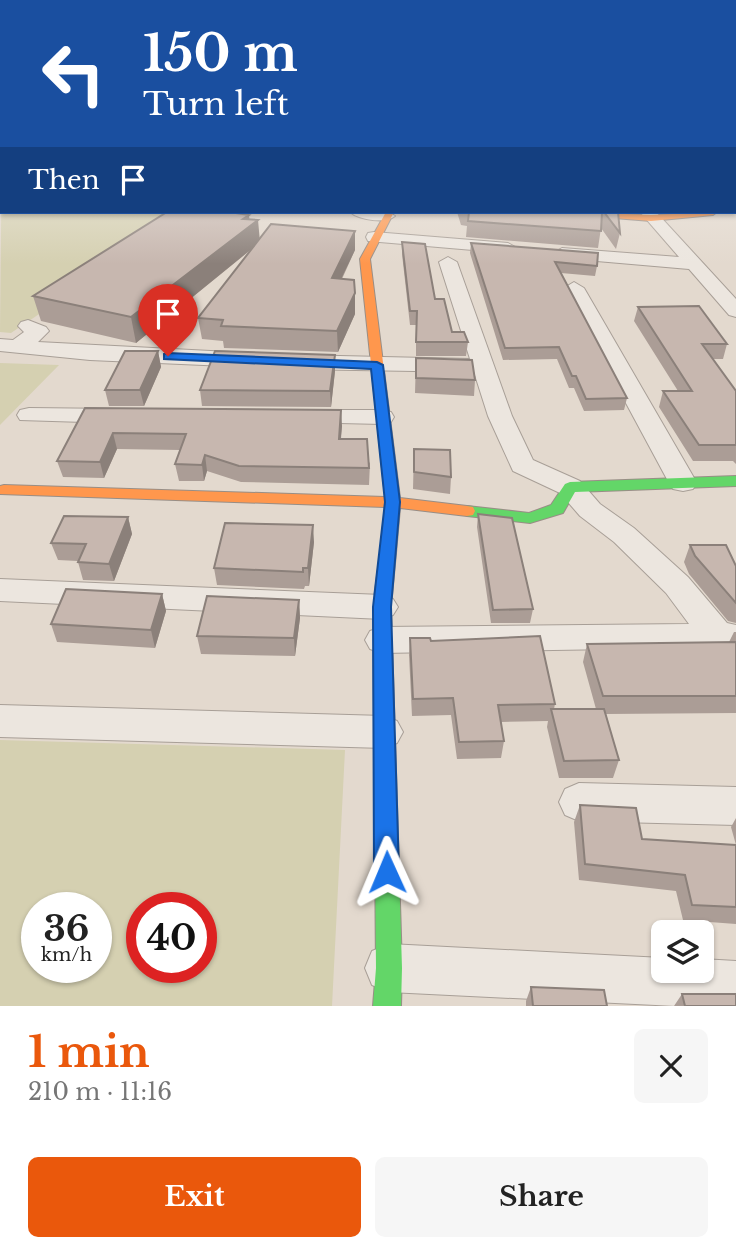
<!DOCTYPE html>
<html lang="en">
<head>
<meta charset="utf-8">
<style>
	:root { --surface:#fff; --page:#f6f6f6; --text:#222; --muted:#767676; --accent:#ea580c }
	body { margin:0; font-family:"Libre Baskerville",serif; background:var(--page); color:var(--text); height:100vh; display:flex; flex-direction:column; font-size:26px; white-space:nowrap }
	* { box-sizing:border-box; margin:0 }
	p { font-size:23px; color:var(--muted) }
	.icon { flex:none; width:38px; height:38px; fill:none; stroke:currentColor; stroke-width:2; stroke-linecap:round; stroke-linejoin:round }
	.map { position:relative; height:1006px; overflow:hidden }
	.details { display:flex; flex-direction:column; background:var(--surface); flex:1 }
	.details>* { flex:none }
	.banner { position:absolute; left:0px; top:0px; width:737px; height:214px; box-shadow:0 2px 5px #0004; background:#1a4fa0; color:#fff; overflow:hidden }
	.tools { position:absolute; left:651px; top:920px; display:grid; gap:14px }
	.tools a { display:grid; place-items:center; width:63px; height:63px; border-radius:10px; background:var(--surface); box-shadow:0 2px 5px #0004; font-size:35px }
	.speed { position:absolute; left:21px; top:892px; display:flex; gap:14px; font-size:35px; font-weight:700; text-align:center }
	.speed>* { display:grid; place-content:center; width:91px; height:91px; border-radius:50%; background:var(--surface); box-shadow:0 2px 5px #0004; line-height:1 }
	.speed small { font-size:18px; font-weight:400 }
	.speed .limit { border:10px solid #d22; background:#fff; color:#111 }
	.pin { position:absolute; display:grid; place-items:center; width:60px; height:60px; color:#fff; margin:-72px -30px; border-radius:50% 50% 50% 0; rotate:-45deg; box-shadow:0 0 7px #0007 }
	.pin .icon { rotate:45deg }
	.me { position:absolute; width:77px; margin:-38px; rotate:359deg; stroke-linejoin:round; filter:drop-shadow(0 0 5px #0008) }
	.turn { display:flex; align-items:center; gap:24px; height:147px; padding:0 28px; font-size:32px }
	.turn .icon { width:91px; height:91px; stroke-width:2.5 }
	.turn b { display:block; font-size:49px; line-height:60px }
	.then { display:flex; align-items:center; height:66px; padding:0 28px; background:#0003; gap:14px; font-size:26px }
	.round { display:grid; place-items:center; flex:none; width:74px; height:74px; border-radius:10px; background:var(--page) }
	.head { display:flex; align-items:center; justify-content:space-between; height:119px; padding:0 28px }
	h1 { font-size:42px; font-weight:800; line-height:52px; color:var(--accent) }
	.action { display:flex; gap:14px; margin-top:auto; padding:14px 28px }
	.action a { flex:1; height:80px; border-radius:10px; background:var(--accent); color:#fff; font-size:28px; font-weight:800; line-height:80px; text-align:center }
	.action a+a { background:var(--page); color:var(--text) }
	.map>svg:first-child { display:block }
</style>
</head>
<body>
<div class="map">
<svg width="736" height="1006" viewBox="0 0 736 1006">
	<rect width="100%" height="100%" fill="#e3d9ce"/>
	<path fill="#d5d0b1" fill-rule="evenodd" d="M2,133V212H191L11,333L0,332Z
		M0,363L59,365L0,425Z
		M0,740L345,750L332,1006H0ZM96,908V968H37V908ZM142,908H201V968H142Z"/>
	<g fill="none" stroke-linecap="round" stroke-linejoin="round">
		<g stroke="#a89f97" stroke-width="2">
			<path id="street" d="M350,212H389L395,216C386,224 359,220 350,212Z
				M640,212H656L736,299V317L729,315L689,269L562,258L553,253L562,248L679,257Z
				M374,232L508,243L517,248L508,253L368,241L366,237L368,233Z
				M448,257L457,262L512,416L533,460L580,481L600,504L634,528L688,577L727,623L736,625V647L382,653L370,649L365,640L370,631L382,627L689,624L666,593L614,542L580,516L560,493L513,471L488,416L474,372L296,369L285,362L296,355L470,359L439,262Z
				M574,282L584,288L697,483L693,489L683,491L673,489L669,483L564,288Z
				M28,320L46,327L49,331L38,342L249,353L260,360L249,367L90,360L0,351V339L13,340L24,332L18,326L21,322Z
				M29,408L117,409L126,411L129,416L126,421L117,423L20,420L17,415L20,410Z
				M305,410H382L391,412L394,417L391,422L382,424L296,422L293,417L296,412Z
				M0,579L382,595L393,599L398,607L393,615L382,619L0,601Z
				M0,705L384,716L397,721L403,732L397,743L384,748L0,737Z
				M579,783L736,787V825L579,821L565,815L559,802L565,789Z
				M389,944L663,958V971H702V959L736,961V1006H676L389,992L372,985L365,968L372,951Z"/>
		</g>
		<g stroke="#988e86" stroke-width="2">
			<path id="fast" d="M736,476V486L575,492L563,513L530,523L467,516L459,511L467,506L529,513L551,505L565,484L570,482Z
				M388,547L394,549L396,553L391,607L402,968L401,1006H373L376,968L373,607L380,553L382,549Z"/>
		</g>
		<g stroke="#988e86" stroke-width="2">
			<path id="slow" d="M386,212H394L370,259L400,498L467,506L473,507L475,511L473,515L467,516L400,508L396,553L394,557H382L380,553L385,507L0,494V486L4,485L385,497L360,259Z
				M573,212L651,215L717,212L713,215L651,221L577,215Z"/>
		</g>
		<g stroke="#988e86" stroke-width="2">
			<path id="jam" d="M0,125H2V129H0Z"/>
		</g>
		<use href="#street" fill="#ece6df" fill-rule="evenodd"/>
		<use href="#fast" fill="#63d668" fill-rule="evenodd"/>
		<use href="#slow" fill="#ff974d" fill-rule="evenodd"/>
		<use href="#jam" fill="#b3261e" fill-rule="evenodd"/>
	</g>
	<path fill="#ab9d96" d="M457,212H618L620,233L616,249L601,228L598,248L466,237L467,226L461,225Z
		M249,219L259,239L355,250L342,279L355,314L338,352L224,348L223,341L202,339L198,318L253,248L136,343L41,321L33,296Z
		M402,242L452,332L468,342L466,356H416V325H410L402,254Z
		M471,243L597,266L595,276L561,273L627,398L624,410L584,411L574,388H569L557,359L503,360L470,253Z
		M638,307L727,344L723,359H713L736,391V464L733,461H693L659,407L663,391H678L634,321Z
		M158,351L161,367L144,406H109L105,390Z
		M416,358L475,380L474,396L415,393Z
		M335,371L331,407L202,406L200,390Z
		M85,408L342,426L341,439L370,463L369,485L241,482L207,471L204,481H179L175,464L180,450L117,449L104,478L63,477L57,461Z
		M414,449L451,477L450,494L413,489Z
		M478,514L533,609L530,623H491L477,527Z
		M128,517L132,534L114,581L83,580L78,562V561L58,560L51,543Z
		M314,542L309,586H305L304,589L217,585L214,568Z
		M690,545L736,566V623L728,621L689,574L684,562Z
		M162,594L166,611L155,648L57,642L51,624Z
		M299,600L300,618L295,656L201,654L197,636Z
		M734,632H736V713L606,714L619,760L613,778H559L547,727L548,721L501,722L504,741L501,758L457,759L451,715L412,716L409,655L410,638L431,641L555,704L554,709H596L583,662L587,644L729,642Z
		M580,805L642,839L736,845L731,827L736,818V924L683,920L676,891L579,880L574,822Z
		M531,987L607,1006H526V1001Z
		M682,994L736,1006H674Z"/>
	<path fill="#8b807a" d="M249,215L250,226L258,220L260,242L136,343L131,317Z
		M355,231V250L332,298V278Z
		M355,293V314L338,352L337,331Z
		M158,351L161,367L144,406L140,390Z
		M335,355V371L331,407L330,391Z
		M341,410L342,426L339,455V439Z
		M113,433L117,449L104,478L100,462Z
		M205,455L207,471L204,481L202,465Z
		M128,517L132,534L114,581L109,564Z
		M313,525L314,542L309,586L308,568Z
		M162,594L166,611L155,648L151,630Z
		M299,600L300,618L295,656L294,638Z"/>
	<path fill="#c7b7af" stroke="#8b807a" stroke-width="2" d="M167,212H229L249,215L243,219L258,220L131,317L33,296Z
		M469,212H602L601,231L468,221Z
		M604,212H618L620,233Z
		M271,224L355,231L332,278L354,280L355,293L337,331L221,326L223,320L198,318Z
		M402,242L425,244L435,299H444L452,332H464L468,342H416L417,311H410Z
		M471,243L598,253L597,266L555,262L627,398L586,399L576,376H572L559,347L505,348Z
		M699,306L727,344H702L736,391V445H699L663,391H692L638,307Z
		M125,351H158L140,390H105Z
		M215,351L335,355L330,391L200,390Z
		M416,358L472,360L475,380L416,378Z
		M85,408L341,410L339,439H367L369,468L239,466L205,455L202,465L175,464L186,434L113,433L100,462L57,461Z
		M414,449L450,450L451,477L414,472Z
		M478,514L512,518L533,609L493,610Z
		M64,516L128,517L109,564L78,562L86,544L51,543Z
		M225,523L313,525L308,568H303V572L214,568Z
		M690,545H726L736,566V603L695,556Z
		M66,589L162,594L151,630L51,624Z
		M207,596L299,600L294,638L197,636Z
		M540,636L555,704L498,705L504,741L459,742L453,698L413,699L410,638H430L431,641Z
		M736,642V696H603L587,644Z
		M551,709H604L619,760L564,761Z
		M580,805L636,808L642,839L736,845V907L692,905L685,875L585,864Z
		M531,987L604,990L607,1006H533Z
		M682,994H736V1006H685Z"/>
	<linearGradient id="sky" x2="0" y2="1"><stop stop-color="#95bcd6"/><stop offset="0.47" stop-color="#f2eee9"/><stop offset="1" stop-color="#f2eee9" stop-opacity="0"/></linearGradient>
	<rect width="736" height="264" fill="url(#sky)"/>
	<path fill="#1a73e8" stroke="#114b97" stroke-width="2" d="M168,353L377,362L383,365L400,502L391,607L399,872L395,881L387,884L378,881L374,872L373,607L385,502L371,369L164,359V354Z"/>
</svg>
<div class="tools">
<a><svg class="icon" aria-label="layers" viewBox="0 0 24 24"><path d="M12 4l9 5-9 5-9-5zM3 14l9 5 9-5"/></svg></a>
</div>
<div class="speed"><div>36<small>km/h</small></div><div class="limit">40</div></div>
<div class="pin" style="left:168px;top:356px;background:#d93025"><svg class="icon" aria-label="arrive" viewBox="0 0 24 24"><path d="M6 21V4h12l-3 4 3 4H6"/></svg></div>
<svg class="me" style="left:387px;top:872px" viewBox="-20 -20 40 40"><path d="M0-17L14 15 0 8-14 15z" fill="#1a73e8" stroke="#fff" stroke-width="4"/></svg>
<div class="banner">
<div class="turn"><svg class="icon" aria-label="left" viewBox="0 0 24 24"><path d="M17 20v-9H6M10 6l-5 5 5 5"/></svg><div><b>150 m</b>Turn left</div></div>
<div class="then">Then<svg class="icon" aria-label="arrive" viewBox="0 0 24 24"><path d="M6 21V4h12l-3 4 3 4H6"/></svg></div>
</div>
</div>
<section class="details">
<div class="head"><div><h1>1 min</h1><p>210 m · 11:16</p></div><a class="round"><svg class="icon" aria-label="close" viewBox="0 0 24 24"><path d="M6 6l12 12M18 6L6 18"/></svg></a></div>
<div class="action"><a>Exit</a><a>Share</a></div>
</section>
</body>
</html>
